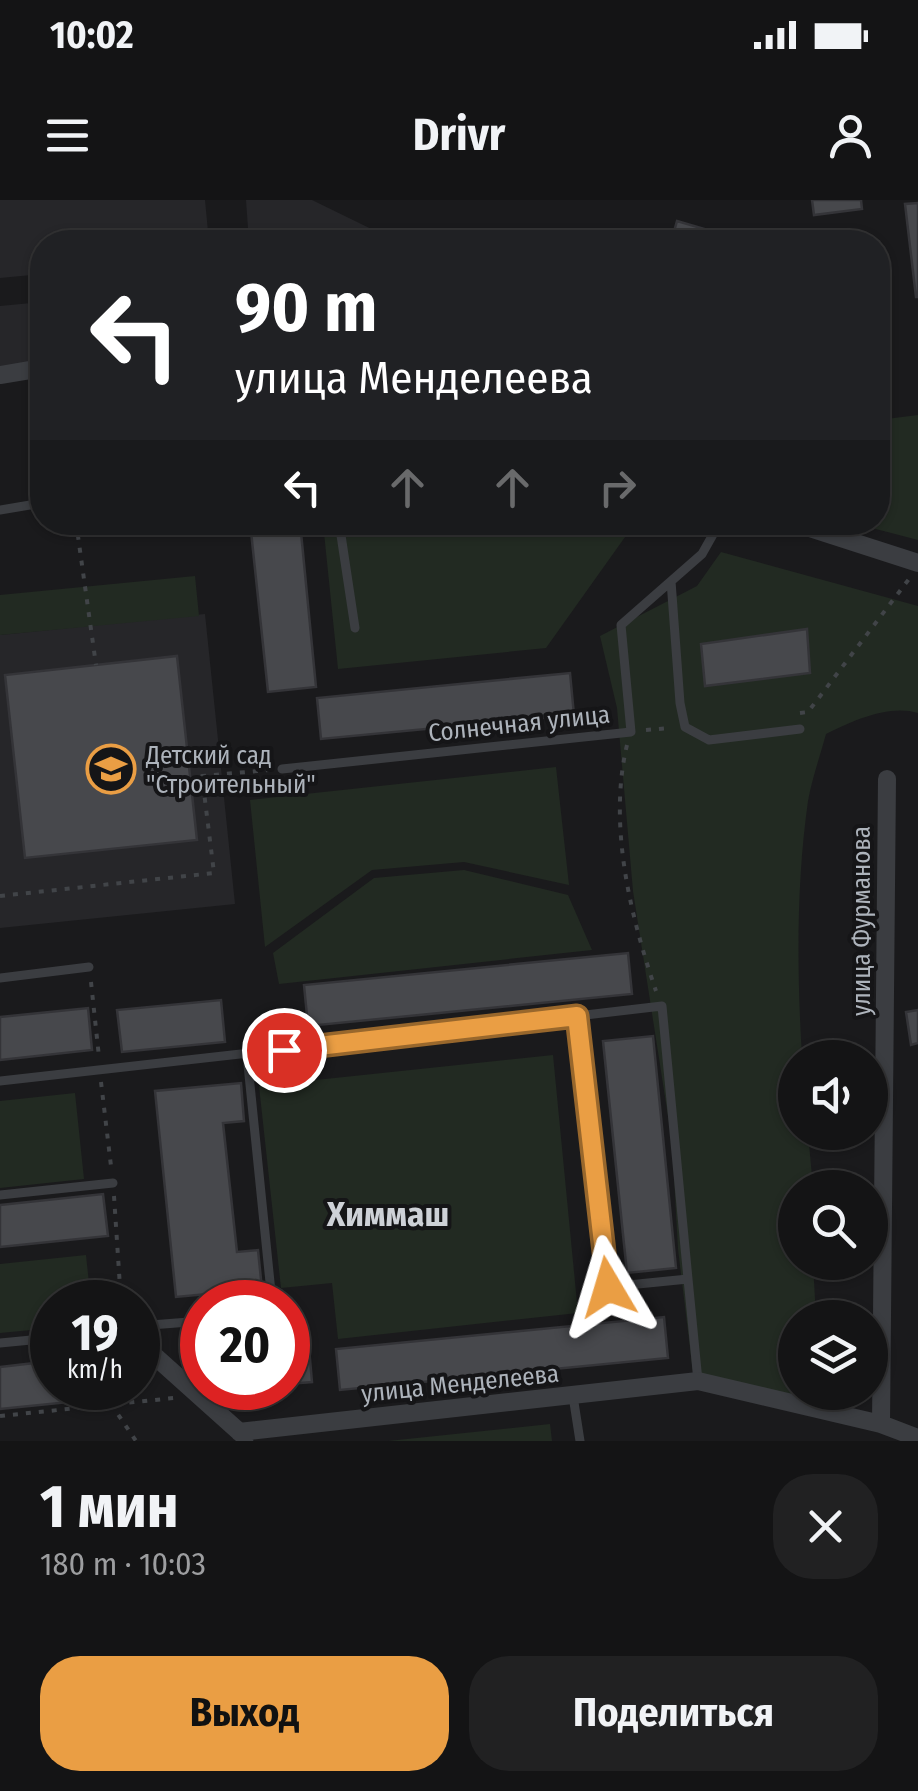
<!DOCTYPE html>
<html lang="ru">
<head>
<meta charset="utf-8">
<style>
	:root { --surface:#141415; --page:#212122; --text:#f1f3f6; --muted:#9d9ea0; --line:#333334; --accent:#ea9e44 }
	body { margin:0; font-family:"Fira Sans Condensed",sans-serif; background:var(--page); color:var(--text); height:100vh; display:flex; flex-direction:column; font-size:38px; white-space:nowrap }
	* { box-sizing:border-box; margin:0 }
	p { font-size:32px; color:var(--muted) }
	.icon { flex:none; width:55px; height:55px; fill:none; stroke:currentColor; stroke-width:2; stroke-linecap:round; stroke-linejoin:round }
	.map { position:relative; height:1241px; overflow:hidden }
	.sheet { display:flex; flex-direction:column; background:var(--surface); flex:1 }
	.sheet>* { flex:none }
	.banner { position:absolute; left:30px; top:30px; width:860px; height:305px; border-radius:40px; box-shadow:0 2px 8px #0004,0 0 0 2px var(--line); background:#202124; color:#fff; overflow:hidden }
	.buttons { position:absolute; left:778px; top:840px; display:grid; gap:20px }
	.buttons a { display:grid; place-items:center; width:110px; height:110px; border-radius:50%; background:var(--surface); box-shadow:0 2px 8px #0004,0 0 0 2px var(--line); font-size:50px }
	.speed { position:absolute; left:30px; top:1080px; display:flex; gap:20px; font-size:50px; font-weight:700; text-align:center }
	.speed>* { display:grid; place-content:center; width:130px; height:130px; border-radius:50%; background:var(--surface); box-shadow:0 2px 8px #0004,0 0 0 2px var(--line); line-height:1 }
	.speed small { font-size:25px; font-weight:400 }
	.speed .limit { border:15px solid #d22; background:#fff; color:#111 }
	.pin { position:absolute; display:grid; place-items:center; width:85px; height:85px; color:#fff; margin:-42px; border:5px solid #fff; border-radius:50%; box-shadow:0 2px 10px #0007 }
	.me { position:absolute; width:110px; margin:-55px; rotate:353deg; stroke-linejoin:round; filter:drop-shadow(0 0 8px #0008) }
	.turn { display:flex; align-items:center; gap:35px; height:210px; padding:0 40px; font-size:45px }
	.turn .icon { width:130px; height:130px; stroke-width:2.5 }
	.turn b { display:block; font-size:70px; line-height:85px }
	.lanes { display:flex; align-items:center; height:95px; padding:0 40px; background:#0003; justify-content:center; gap:50px; direction:ltr }
	.lanes .off { opacity:.35 }
	.round { display:grid; place-items:center; flex:none; width:105px; height:105px; border-radius:40px; background:var(--page) }
	.summary { display:flex; align-items:center; justify-content:space-between; height:170px; padding:0 40px }
	h1 { font-size:60px; font-weight:700; line-height:75px }
	.cta { display:flex; gap:20px; margin-top:auto; padding:20px 40px }
	.cta a { flex:1; height:115px; border-radius:40px; background:var(--accent); color:#111; font-size:40px; font-weight:700; line-height:115px; text-align:center }
	.cta a+a { background:var(--page); color:var(--text) }
	.status { display:flex; justify-content:space-between; align-items:center; height:70px; padding:0 50px; background:var(--surface); direction:ltr }
	.status svg { height:28px; fill:currentColor }
	header { display:flex; justify-content:space-between; align-items:center; height:130px; padding:0 40px; background:var(--surface); font-size:45px; font-weight:700 }
	.map>svg:first-child { display:block }
</style>
</head>
<body>
<div class="status"><b>10:02</b><svg viewBox="0 0 49 12"><path d="M0 12V9h3v3zM5 12V6h3v6zM10 12V3h3v9zM15 12V0h3v12zM26 1h20v11H26zM47 4h2v5h-2z"/></svg></div>
<header><svg class="icon" aria-label="menu" viewBox="0 0 24 24"><path d="M4 6h16M4 12h16M4 18h16"/></svg>Drivr<svg class="icon" aria-label="person" viewBox="0 0 24 24"><circle cx="12" cy="8" r="4"/><path d="M4 21q1-7 8-7t8 7"/></svg></header>
<div class="map">
<svg width="918" height="1241" viewBox="0 0 918 1241">
	<rect width="100%" height="100%" fill="#1a1a1c"/>
	<path fill="#262629" d="M0,0H205L209,42H42V74L0,78Z
		M246,0H312L398,42H249Z
		M42,102V169L0,173V106Z
		M205,414L235,704L0,728V435Z"/>
	<path fill="#222a22" d="M918,215V340L853,323L878,322V220Z
		M323,323H635L546,448L338,469Z
		M721,352L918,406V513C889,504 852,521 826,534C820,556 812,579 808,601C796,686 797,773 802,857L795,858V932L808,933L813,987L795,988V1062L813,1063L816,1117L795,1118V1192L818,1193V1215L694,1181L678,1049L672,942L633,691L617,508L600,436L697,386Z
		M195,376L199,416L0,435V395Z
		M556,567L569,685L464,662L372,670L265,747L250,600Z
		M464,670L568,695L592,750L279,784L273,753L374,678Z
		M553,855L578,1113L338,1139L332,1083L281,1088L259,886Z
		M75,893L84,979L0,988V901Z
		M86,1055L91,1102H52V1128L0,1133V1064Z
		M550,1224L552,1241H388Z"/>
	<path fill="#47484c" stroke="#343438" stroke-width="2.5" d="M812,0H861L862,9L814,15Z
		M918,3V97H916L905,4Z
		M677,21L708,30L704,42H671Z
		M250,322H300L316,487L268,492Z
		M807,429L810,473L705,486L701,444Z
		M177,456L197,640L25,658L5,475Z
		M570,473L574,515L321,539L317,498Z
		M628,753L632,794L308,826L304,785Z
		M221,800L225,842L122,852L117,810Z
		M88,808L92,850L0,860V817Z
		M918,810V843L911,845L906,812Z
		M653,836L676,1068L627,1073L603,841Z
		M241,883L244,921L223,923L237,1052L258,1050L262,1089L176,1097L155,891Z
		M103,994L108,1036L0,1047V1005Z
		M664,1117L668,1158L340,1190L336,1149Z
		M308,1136L312,1182L288,1184V1138Z
		M52,1161V1188H128L129,1196L0,1209V1167Z"/>
	<g fill="none" stroke-linecap="round" stroke-linejoin="round">
		<path stroke="#414448" stroke-width="4" stroke-dasharray="5 8" stroke-linecap="butt" d="M76,322L96,465
			M800,513L808,512L909,379
			M646,530L671,528
			M627,545C608,624 630,715 656,791
			M0,696L214,673L202,576L269,570
			M91,782L99,857
			M101,882L111,966
			M114,996L121,1102
			M111,1204L136,1241
			M0,1216L174,1198"/>
		<path stroke="#3b3d41" stroke-width="9" d="M0,310L42,303
			M339,322L355,428
			M671,381L680,503L685,527L709,540L800,529
			M282,569L631,532L621,425L702,354L720,322
			M0,778L89,767
			M577,816L662,806L688,1079
			M247,855L272,1102
			M0,881L577,816L608,1087L688,1079L698,1181
			M0,995L113,983
			M138,1126L202,1121
			M0,1143L52,1138
			M573,1196L580,1241"/>
		<path stroke="#3b3d41" stroke-width="18" d="M0,175L42,168
			M791,322L918,363
			M138,1141L245,1237
			M881,1224L887,579
			M239,1232L698,1181L881,1224L918,1238"/>
	</g>
	<g fill="none" stroke-linecap="round" stroke-linejoin="round">
		<g stroke="#98672c" stroke-width="25">
			<path id="route" d="M284,850L577,816L608,1087"/>
		</g>
		<use href="#route" stroke="#ea9e44" stroke-width="18"/>
	</g>
	<defs>
		<g id="school-ring" transform="scale(2.5)"><circle r="9.5" fill="#151517" stroke="#ea9e44" stroke-width="1.5"/><path d="M0-5L7-2L0 1L-7-2ZM-4 1L0 2.5L4 1V4Q0 6-4 4Z" fill="#ea9e44"/></g>
	</defs>
	<g fill-rule="evenodd">
		<use href="#school-ring" x="111" y="569"/>
	</g>
	<g text-anchor="middle" stroke-width="8" stroke-linejoin="round" paint-order="stroke">
		<g font-size="25" fill="#adb3bb" stroke="#151517">
			<text transform="translate(519 523) rotate(-6)" y="9">Солнечная улица</text>
			<text transform="translate(861 721) rotate(-90)" y="9">улица Фурманова</text>
			<text transform="translate(460 1183) rotate(-6)" y="9">улица Менделеева</text>
		</g>
		<g font-size="25" fill="#adb3bb" stroke="#151517" text-anchor="start">
			<text x="146" y="564">Детский сад<tspan x="146" dy="29">"Строительный"</tspan></text>
		</g>
		<g font-size="35" font-weight="bold" fill="#ced1d7" stroke="#151517">
			<text x="388" y="1026">Химмаш</text>
		</g>
	</g>
</svg>
<div class="buttons">
<a><svg class="icon" aria-label="sound" viewBox="0 0 24 24"><path d="M4 9h4l5-4v14l-5-4H4zM17 9q2 3 0 6"/></svg></a>
<a><svg class="icon" aria-label="search" viewBox="0 0 24 24"><circle cx="10" cy="10" r="6"/><path d="M15 15l6 6"/></svg></a>
<a><svg class="icon" aria-label="layers" viewBox="0 0 24 24"><path d="M12 4l9 5-9 5-9-5zM3 14l9 5 9-5"/></svg></a>
</div>
<div class="speed"><div>19<small>km/h</small></div><div class="limit">20</div></div>
<div class="pin" style="left:284px;top:850px;background:#d93025"><svg class="icon" aria-label="arrive" viewBox="0 0 24 24"><path d="M6 21V4h12l-3 4 3 4H6"/></svg></div>
<svg class="me" style="left:608px;top:1087px" viewBox="-20 -20 40 40"><path d="M0-17L14 15 0 8-14 15z" fill="#ea9e44" stroke="#fff" stroke-width="4"/></svg>
<div class="banner">
<div class="turn"><svg class="icon" aria-label="left" viewBox="0 0 24 24"><path d="M17 20v-9H6M10 6l-5 5 5 5"/></svg><div><b>90 m</b>улица Менделеева</div></div>
<div class="lanes"><svg class="icon" aria-label="left" viewBox="0 0 24 24"><path d="M17 20v-9H6M10 6l-5 5 5 5"/></svg><svg class="icon off" aria-label="ahead" viewBox="0 0 24 24"><path d="M12 20V5M6 11l6-6 6 6"/></svg><svg class="icon off" aria-label="ahead" viewBox="0 0 24 24"><path d="M12 20V5M6 11l6-6 6 6"/></svg><svg class="icon off" aria-label="right" viewBox="0 0 24 24"><path d="M7 20v-9h11M14 6l5 5-5 5"/></svg></div>
</div>
</div>
<section class="sheet">
<div class="summary"><div><h1>1 мин</h1><p>180 m · 10:03</p></div><a class="round"><svg class="icon" aria-label="close" viewBox="0 0 24 24"><path d="M6 6l12 12M18 6L6 18"/></svg></a></div>
<div class="cta"><a>Выход</a><a>Поделиться</a></div>
</section>
</body>
</html>
